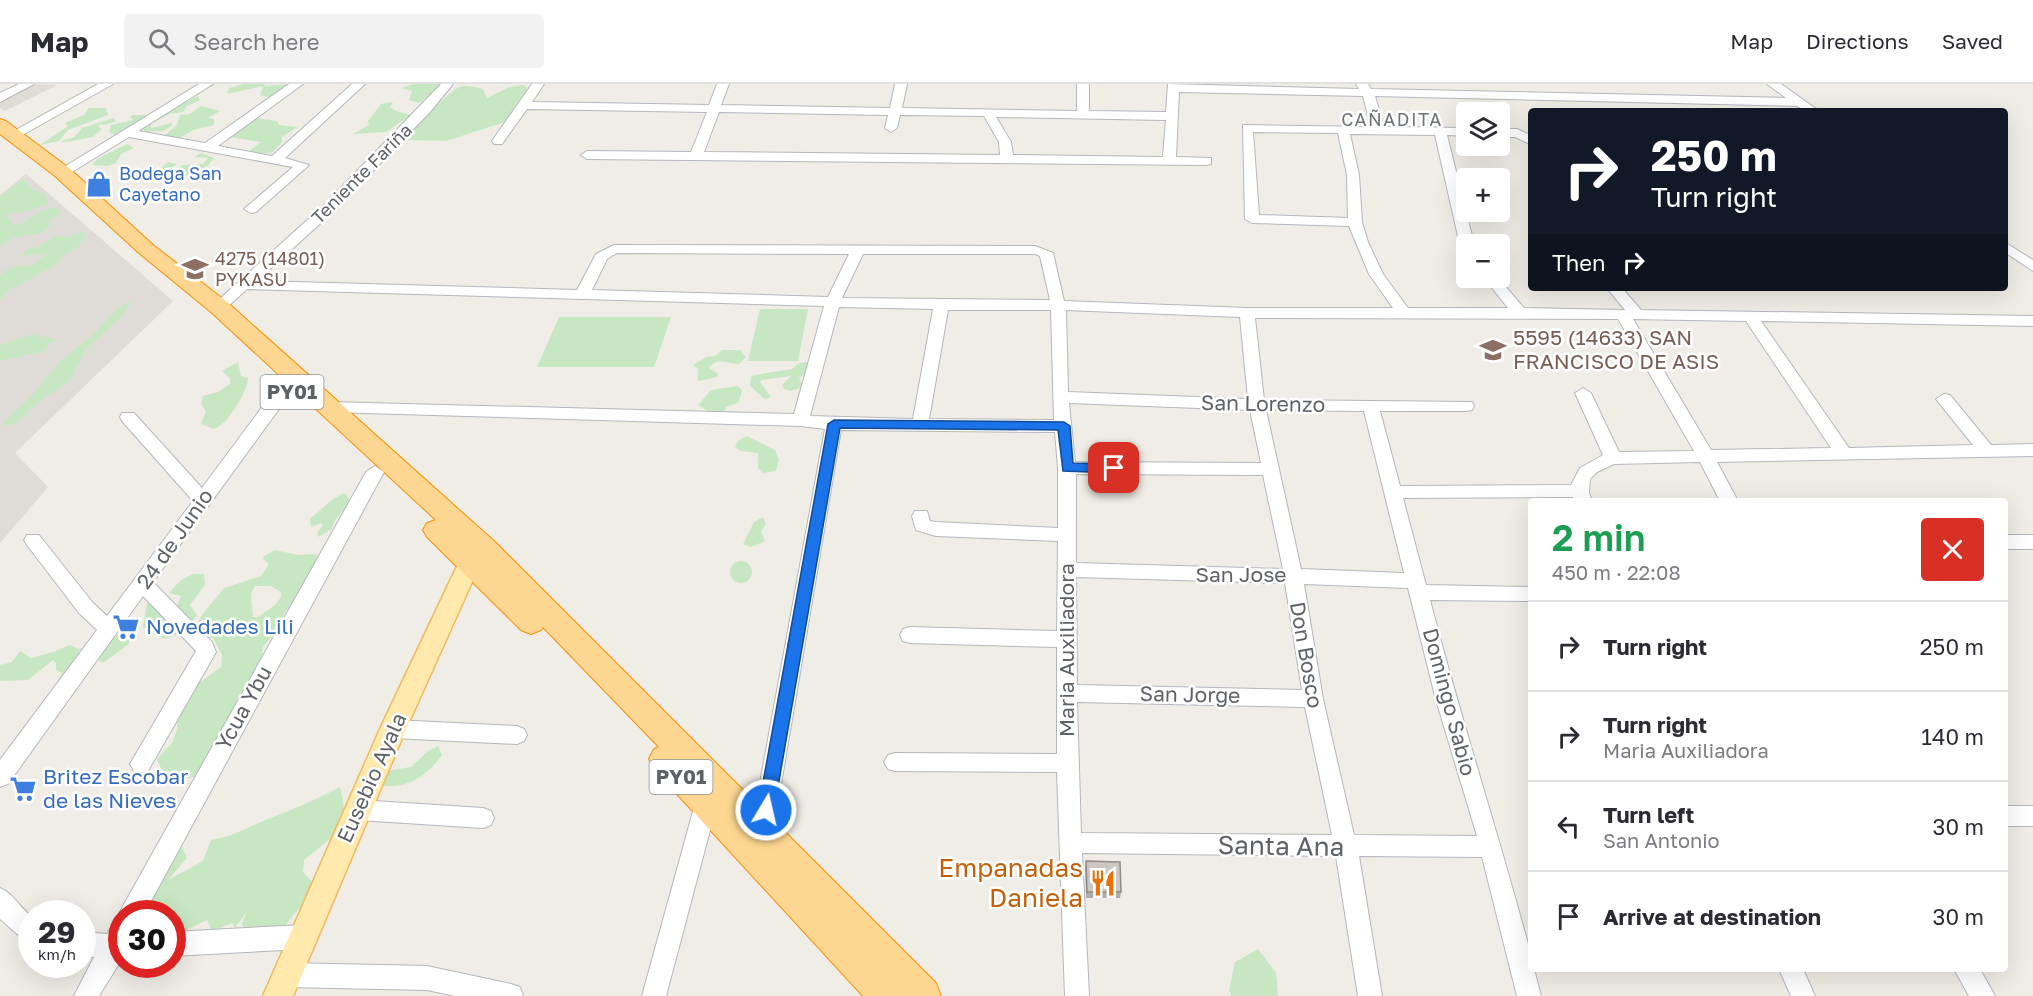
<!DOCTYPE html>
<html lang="en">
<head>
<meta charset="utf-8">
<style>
	:root { --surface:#fff; --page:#f2f2f3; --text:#2b2b33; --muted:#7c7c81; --line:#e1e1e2 }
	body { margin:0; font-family:"Golos Text",sans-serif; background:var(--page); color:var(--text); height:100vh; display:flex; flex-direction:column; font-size:22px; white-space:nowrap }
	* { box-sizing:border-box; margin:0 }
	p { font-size:20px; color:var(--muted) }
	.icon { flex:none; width:33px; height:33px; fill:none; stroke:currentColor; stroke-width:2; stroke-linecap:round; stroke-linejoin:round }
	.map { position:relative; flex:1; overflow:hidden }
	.panel { position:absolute; left:1528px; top:414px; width:480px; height:474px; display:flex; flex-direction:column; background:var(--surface); border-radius:6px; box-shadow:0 6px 24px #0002 }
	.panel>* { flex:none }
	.guide { position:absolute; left:1528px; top:24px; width:480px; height:183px; border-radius:6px; box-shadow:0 6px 24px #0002; background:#111827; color:#fff; overflow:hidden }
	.controls { position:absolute; left:1456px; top:18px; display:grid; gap:12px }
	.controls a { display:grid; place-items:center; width:54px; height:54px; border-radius:6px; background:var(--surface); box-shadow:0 6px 24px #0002; font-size:30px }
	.speed { position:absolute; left:18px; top:816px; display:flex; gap:12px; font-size:30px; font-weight:700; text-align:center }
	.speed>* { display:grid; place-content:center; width:78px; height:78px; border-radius:50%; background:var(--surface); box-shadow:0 6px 24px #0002; line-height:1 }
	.speed small { font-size:15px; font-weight:400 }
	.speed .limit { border:9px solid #d22; background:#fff; color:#111 }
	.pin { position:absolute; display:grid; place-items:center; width:51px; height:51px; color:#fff; margin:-26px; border-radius:12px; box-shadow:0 3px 9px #0006 }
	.me { position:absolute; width:66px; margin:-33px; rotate:9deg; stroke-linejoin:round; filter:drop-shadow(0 0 4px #0008) }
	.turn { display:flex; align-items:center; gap:21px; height:126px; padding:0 24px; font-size:27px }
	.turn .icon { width:78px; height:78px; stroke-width:2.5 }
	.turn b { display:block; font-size:42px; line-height:51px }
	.then { display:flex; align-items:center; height:57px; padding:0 24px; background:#0003; gap:12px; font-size:22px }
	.round { display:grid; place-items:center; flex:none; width:63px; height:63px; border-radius:6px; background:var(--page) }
	.overview { display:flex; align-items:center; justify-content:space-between; height:102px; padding:0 24px }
	h1 { font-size:36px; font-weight:600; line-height:45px; color:#1e9e55 }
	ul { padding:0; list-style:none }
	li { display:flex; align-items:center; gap:18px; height:90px; padding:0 24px; border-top:2px solid var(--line) }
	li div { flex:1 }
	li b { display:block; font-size:22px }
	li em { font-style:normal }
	header { display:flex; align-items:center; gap:36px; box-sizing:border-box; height:84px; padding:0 30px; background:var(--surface); border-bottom:2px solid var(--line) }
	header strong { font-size:28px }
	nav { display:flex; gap:33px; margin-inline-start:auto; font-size:21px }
	.search { width:420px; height:54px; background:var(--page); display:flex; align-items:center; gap:15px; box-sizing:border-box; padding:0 21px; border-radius:6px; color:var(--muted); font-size:22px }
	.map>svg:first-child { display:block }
</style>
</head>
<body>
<header>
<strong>Map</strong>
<div class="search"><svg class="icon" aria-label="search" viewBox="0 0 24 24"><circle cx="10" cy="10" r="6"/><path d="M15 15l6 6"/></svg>Search here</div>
<nav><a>Map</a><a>Directions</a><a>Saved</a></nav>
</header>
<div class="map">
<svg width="2033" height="912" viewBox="0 0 2033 912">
	<rect width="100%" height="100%" fill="#f0ede6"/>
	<path fill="#dfdcd8" d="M31,0L57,1L5,27L0,24V16Z
		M26,90L173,217L15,369L48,403L0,459V111Z"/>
	<path fill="#c7e7c3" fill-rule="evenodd" d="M244,0H265L264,2L290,0L285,9L267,13L260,11L263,2L227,10L229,4Z
		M413,0H444L419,19L409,16L412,7L402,4Z
		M523,1L527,3L526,7L514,23L515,35L446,57L405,56V52C414,43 453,2 463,2C469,1 477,4 483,5L487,14L509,3Z
		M198,12L200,16L187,22L183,28L169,30L151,40V44L172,39V42L163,47L144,48V46L140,45L114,51L109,48L111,41L133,36L130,33L132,31H161Z
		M391,18L393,19L390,23L396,27L411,31L386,48L353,50L369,41L368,37L381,20Z
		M201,22L220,27L208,34L214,35V41L193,46L180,54L163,53L177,41L180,31L190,30Z
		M89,24H106L108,31L68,46L59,57L40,61L68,42L65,39L84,31Z
		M114,34L116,37L105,41L100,40L98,43L102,45L93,53L61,59L64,56L74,53L82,44Z
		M256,34L277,37L279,41L297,43L282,53V58L272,69H252L250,66L261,58L229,53Z
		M127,60L134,64L121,70L116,79L108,82L92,81L97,75Z
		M201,69L214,74L207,83L194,87L192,91C176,94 168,94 157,88L168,78L177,80L164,89L172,88L183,81L203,80L208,74L194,73Z
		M22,95L34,107L45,110L48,120L24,128L9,129L6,133L12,136V140C29,143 41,119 58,125L61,129L50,136L51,140L42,149L16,153L0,162V112Z
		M81,148L86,150L78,163L63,171L56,181L7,207L0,216V192L4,187L17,182H30L49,169L22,172L27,165L38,163L54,152L68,153Z
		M133,216L119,235L87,264L69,298L42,315L16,339L3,342L4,337L26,318L60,277L91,252L120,222Z
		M760,225H808L798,277H748Z
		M559,233H671L654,283H537Z
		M32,250L54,255L44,267L0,277V261Z
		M722,266H740L746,273L739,280C727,280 718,272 709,284L718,290L717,293L698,297V285L693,281L706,273L715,272Z
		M238,278L241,292L248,294C247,309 228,340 214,345L201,340L206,327L201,321L203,312L218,308L230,300V294L222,287Z
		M810,278L808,288L799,294L803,303L791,307L784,305L782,301L791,292L762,296L760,298L771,313L765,315L750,302L751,293L755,291L792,285L799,279Z
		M738,302L742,306L739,318L726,323V326L711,329L698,321L711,306Z
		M747,352L775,366L779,376L776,387L763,389L758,384V369L741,367L735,363L738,357Z
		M344,409L349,415C346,428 334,432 332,445L318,453L317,449L323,441L321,439L311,443L310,435L333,415Z
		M763,433L766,440L761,447L765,457L751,463L743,460L754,438Z
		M275,466L298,471L316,470L318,476L292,520L285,528L280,542L263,563L261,577L196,693L184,694L183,689L162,687L157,675L172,659L178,643L175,635L192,604L221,583L222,571L213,554L197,551L194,545L202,531L224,504L261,492L269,480L263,475L264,472ZM255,502H271L281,508V513L275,521L258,533H253L251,510Z
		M730 488a11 11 0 1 1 22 0a11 11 0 1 1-22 0Z
		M193,490H204L205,501L190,521L197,531L186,548L164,555L143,543L147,519H152L165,537L171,536L181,512L169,509L181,496Z
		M127,549L130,552L129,560L103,579L99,577L98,573L115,552Z
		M69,561L79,565L86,563L61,598L57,599L62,589L56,586V579L53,576L28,596L0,597V581L12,578L20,567L31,574L53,568Z
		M438,662L442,671C429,690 405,707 381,701L386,687L411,683L428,667Z
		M340,703C352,745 334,751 304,776L303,788L317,803L277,851L246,850L242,840L247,827L235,844L232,839L212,847L207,836L173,852L172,830H122L120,856L119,830L164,775L182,763L187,774L168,796L203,777L211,756C233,752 239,747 259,739C287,727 313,718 340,703Z
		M1258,865L1276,889L1278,912H1231L1229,906L1235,878Z"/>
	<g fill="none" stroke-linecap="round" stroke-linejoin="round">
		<g stroke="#b3b7bb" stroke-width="2">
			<path id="minor" d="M19,0H34L0,18V9Z
				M98,0H113L17,54H9L7,51Z
				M199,0H213L138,47L205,59L289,0H303L218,62L272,72L352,0H365L285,74L309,81L256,128L251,129L244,125L293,83L129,53L67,91H57L56,88Z
				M441,0H453L430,28L334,127L257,197L577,206L596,170L614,161L1035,162L1053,169L1064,217L1247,224H1393L1369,190L1349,142L1252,139L1245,135L1243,41L1371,43L1363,12L1179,8L1176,73L1211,74V80L1206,81L587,75L581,71L587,67L691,68L707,28L527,25L502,60H494L492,57L532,0H544L532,18L709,21L717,0H729L721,21L890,24L895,0H907L902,24L1077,27V0H1089V27L1166,28L1168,0L1359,5L1356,0H1368L1371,5L1786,14L1767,0H1781L1819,27H1805L1797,22L1375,12L1384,43L1467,44V52L1447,51L1474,160H1467V165L1460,161L1435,51L1350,50L1359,91L1362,138L1368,158L1383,190L1408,224H1508L1484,194H1498L1524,224L1625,226L1607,204H1622L1641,226L2033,232V242L1761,237L1849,364L1973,361L1936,315L1944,310L1950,311L1991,361L2033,360V372L1717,378L1738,417H1720L1700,378L1614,380L1597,388L1590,395L1589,409L1592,417H1574L1573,413L1403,414L1426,501L1532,503V517L1430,516C1461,636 1500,754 1532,875V885H1534L1541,912H1517L1482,773L1359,772L1382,912H1358L1336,772L1082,769L1089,912H1065L1057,688L895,687L888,685L884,678L888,671L895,669L1057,670V563L910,559L903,557L900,551L903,545L910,543L1057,547L1058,457L936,452L916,446L912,432L915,427H927L930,437L936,438L1058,444V384L1055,348L841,346L773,748L770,755L762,758L754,755L751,748L825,345L801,342L329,328L321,323L329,318L794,330L824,222L247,205L224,226H214L212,223L214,220L324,121ZM719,28L888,31L885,44L891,48L897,44L900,31L984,32L999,58L1000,71L704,68ZM996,33L1166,36L1163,73L1013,71L1011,58ZM1253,48L1338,49L1347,91L1348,134L1259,131ZM617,169L849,170L828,213L592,206L607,175ZM863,170H1035L1040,172L1050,216L842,214ZM839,223L933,225L913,335L810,332ZM948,226H1051L1054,336L929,335ZM1066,226L1240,233L1248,315L1068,308ZM1255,234L1618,235L1694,367L1619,368L1591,309L1583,304L1575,309L1603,371L1580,384L1571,401L1400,402L1380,327H1466L1472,326L1474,322L1472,318L1264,316ZM1633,235L1746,237L1831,364L1711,366ZM1069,319L1250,326L1261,379L1075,378ZM1266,326L1364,327L1404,489L1301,485ZM1076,390L1263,391L1283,485L1076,479ZM1076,493L1285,499L1302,606L1077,601ZM1304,500L1408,504L1436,616L1477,752L1354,751L1323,615ZM1077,618L1305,623L1332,751L1081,749Z
				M1500,45H1517L1532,52V61L1515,53H1500Z
				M2006,159L2033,176V187L2006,169Z
				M286,298L292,299L294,303L292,307L153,498L212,558L216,568L148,687L141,689L134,687L130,680L196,567L143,512L8,700L0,703V676L97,546L79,529L27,461L24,456L27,451H39L93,519L107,532L193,417L122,337L120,333L122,329H134L202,404L280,299Z
				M375,382L384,388L144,830H122V875L99,912H74L94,873L82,872V848L107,850L114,838L121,835L119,830L123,822L366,388Z
				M2006,451H2033V465H2006Z
				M393,636L517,642L524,645L527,651L524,657L517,660L393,654L386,651L383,645L386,639Z
				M706,710L714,713L717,720L666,912H642L695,720L698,713Z
				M358,716L483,724L491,727L494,734L491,741L483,744L358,736L350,733L347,726L350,719Z
				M2006,722H2033V742H2006Z
				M0,804C13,809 20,824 32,833V859L24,856L0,835Z
				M303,841L311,845L315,853L311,861L303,865L172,872V848Z
				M287,879L427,882L511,900L520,903L523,912H455L427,906L287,903L279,899L275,891L279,883Z
				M1779,885H1803L1815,912H1791Z
				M1954,885H1980L1995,912H1969Z"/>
		</g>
		<g stroke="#f1b95e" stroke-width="3">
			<path id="major" d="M470,469L478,472L481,478L406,645L293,912H263L380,645L459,478L462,472Z"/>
		</g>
		<g stroke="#f59101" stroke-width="2">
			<path id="highway" d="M0,35L6,37L69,84L153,161L227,218L495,458L936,899L941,912H863L654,685L649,675L654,665L659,663L543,543L541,546L531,550L521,546L427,453L423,446L427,439L436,436L211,228L139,169L55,92L0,50Z"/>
		</g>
		<use href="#minor" fill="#fff" fill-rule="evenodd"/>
		<use href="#major" fill="#ffe9ac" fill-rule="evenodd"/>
		<use href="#highway" fill="#fdd691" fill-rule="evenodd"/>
	</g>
	<path fill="#afaba8" d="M1086,777L1121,808L1120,814H1086L1085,784Z"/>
	<path fill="#ccc7c3" stroke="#8f8b88" stroke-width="1.5" d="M1086,777L1120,778L1121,808H1087Z"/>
	<path fill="#1a73e8" stroke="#114b97" stroke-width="1.5" d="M834,336L1064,338L1070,342L1073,379L1114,380L1121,384L1114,389L1063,387L1058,346L840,344L774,726L772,732L766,734L760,732L758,726L828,340Z"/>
	<defs>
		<g id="shop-bare" transform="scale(2.07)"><path d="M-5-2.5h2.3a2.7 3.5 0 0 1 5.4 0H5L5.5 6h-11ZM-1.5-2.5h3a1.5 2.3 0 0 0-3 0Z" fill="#3f7fe0" stroke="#fff" stroke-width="2.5" paint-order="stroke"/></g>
		<g id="school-bare" transform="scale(2.07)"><path d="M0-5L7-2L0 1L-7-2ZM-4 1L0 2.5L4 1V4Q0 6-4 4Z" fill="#8d6e63" stroke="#fff" stroke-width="2.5" paint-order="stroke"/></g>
		<g id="supermarket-bare" transform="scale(2.07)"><path d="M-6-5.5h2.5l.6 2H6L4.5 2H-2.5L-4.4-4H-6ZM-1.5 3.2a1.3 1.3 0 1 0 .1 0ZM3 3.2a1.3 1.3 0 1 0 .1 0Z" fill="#3f7fe0" stroke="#fff" stroke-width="2.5" paint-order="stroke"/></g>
		<g id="restaurant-bare" transform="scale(2.07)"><path d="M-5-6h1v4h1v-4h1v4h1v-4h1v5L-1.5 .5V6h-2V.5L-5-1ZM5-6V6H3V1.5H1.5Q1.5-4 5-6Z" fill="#e8710a" stroke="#fff" stroke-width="2.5" paint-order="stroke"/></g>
	</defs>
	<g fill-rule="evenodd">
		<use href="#shop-bare" x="99" y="100"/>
		<use href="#school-bare" x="195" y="185"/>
		<use href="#school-bare" x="1493" y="266"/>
		<use href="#supermarket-bare" x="126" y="543"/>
		<use href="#supermarket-bare" x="23" y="705"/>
		<use href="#restaurant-bare" x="1103" y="799"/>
	</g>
	<g text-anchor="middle" stroke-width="5" stroke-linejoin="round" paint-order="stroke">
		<g font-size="18" letter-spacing="1.5" fill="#6f7478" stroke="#fff">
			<text x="1392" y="42">CAÑADITA</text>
		</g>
		<g font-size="18" fill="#366cbe" stroke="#fff" text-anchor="start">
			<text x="119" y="96">Bodega San<tspan x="119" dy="21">Cayetano</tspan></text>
		</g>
		<g font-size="18" fill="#5e6266" stroke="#fff">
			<text transform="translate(362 90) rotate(-45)" y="6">Teniente Fariña</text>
		</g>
		<g font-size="18" fill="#785e54" stroke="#fff" text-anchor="start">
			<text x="215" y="181">4275 (14801)<tspan x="215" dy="21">PYKASU</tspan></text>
		</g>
		<g fill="#fff" stroke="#8e9194" stroke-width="1.5">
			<rect x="260.5" y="291" width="63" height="34" rx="4.5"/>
			<rect x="649.5" y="676" width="63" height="34" rx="4.5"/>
		</g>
		<g font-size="20" font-weight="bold" fill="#5e6266">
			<text x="292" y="315">PY01</text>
			<text x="681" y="700">PY01</text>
		</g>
		<g font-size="21" fill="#785e54" stroke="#fff" text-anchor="start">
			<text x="1513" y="261">5595 (14633) SAN<tspan x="1513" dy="24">FRANCISCO DE ASIS</tspan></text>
		</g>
		<g font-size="21" fill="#5e6266" stroke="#fff">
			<text transform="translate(1263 320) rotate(1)" y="7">San Lorenzo</text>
			<text transform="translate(175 455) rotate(-55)" y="7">24 de Junio</text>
			<text x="1241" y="498">San Jose</text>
			<text transform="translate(1067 566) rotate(-90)" y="7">Maria Auxiliadora</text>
			<text transform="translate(1306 571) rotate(80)" y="7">Don Bosco</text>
			<text transform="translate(1190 611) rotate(1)" y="7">San Jorge</text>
			<text transform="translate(1449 618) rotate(75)" y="7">Domingo Sabio</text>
			<text transform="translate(244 624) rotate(-61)" y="7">Ycua Ybu</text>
			<text transform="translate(372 694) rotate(-66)" y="7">Eusebio Ayala</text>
		</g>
		<g font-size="21" fill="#366cbe" stroke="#fff" text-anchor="start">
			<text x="146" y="550">Novedades Lili</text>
			<text x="43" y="700">Britez Escobar<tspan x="43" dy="24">de las Nieves</tspan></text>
		</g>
		<g font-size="26" fill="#5e6266" stroke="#fff">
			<text transform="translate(1281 762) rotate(1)" y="9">Santa Ana</text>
		</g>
		<g font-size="26" fill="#c56008" stroke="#fff" text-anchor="end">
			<text x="1083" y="793">Empanadas<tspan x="1083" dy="30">Daniela</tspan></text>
		</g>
	</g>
</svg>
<div class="controls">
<a><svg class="icon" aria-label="layers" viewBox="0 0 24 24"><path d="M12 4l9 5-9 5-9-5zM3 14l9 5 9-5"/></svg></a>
<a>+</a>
<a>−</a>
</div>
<div class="speed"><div>29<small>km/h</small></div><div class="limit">30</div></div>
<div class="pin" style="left:1114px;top:384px;background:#d93025"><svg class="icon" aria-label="arrive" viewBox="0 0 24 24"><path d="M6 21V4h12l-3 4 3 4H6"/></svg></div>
<svg class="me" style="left:766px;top:726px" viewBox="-20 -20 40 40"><circle r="17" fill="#1a73e8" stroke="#fff" stroke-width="3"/><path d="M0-11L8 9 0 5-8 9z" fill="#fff"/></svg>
<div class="guide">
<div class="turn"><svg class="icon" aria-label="right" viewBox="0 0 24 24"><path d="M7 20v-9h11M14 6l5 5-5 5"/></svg><div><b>250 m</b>Turn right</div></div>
<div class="then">Then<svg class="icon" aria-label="right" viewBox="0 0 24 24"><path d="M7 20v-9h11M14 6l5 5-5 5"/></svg></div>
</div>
<section class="panel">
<div class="overview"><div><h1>2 min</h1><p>450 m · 22:08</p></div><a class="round" style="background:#d93025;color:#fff"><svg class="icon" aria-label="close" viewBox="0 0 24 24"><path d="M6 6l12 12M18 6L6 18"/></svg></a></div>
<ul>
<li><svg class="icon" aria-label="right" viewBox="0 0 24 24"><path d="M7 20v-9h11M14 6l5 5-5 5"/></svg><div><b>Turn right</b></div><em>250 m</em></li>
<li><svg class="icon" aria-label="right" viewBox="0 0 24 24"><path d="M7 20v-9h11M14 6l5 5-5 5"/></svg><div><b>Turn right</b><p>Maria Auxiliadora</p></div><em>140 m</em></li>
<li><svg class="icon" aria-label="left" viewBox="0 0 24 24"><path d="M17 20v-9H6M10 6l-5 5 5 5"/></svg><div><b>Turn left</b><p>San Antonio</p></div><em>30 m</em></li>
<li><svg class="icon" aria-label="arrive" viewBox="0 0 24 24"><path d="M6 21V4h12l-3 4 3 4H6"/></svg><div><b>Arrive at destination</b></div><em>30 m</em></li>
</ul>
</section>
</div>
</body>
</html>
